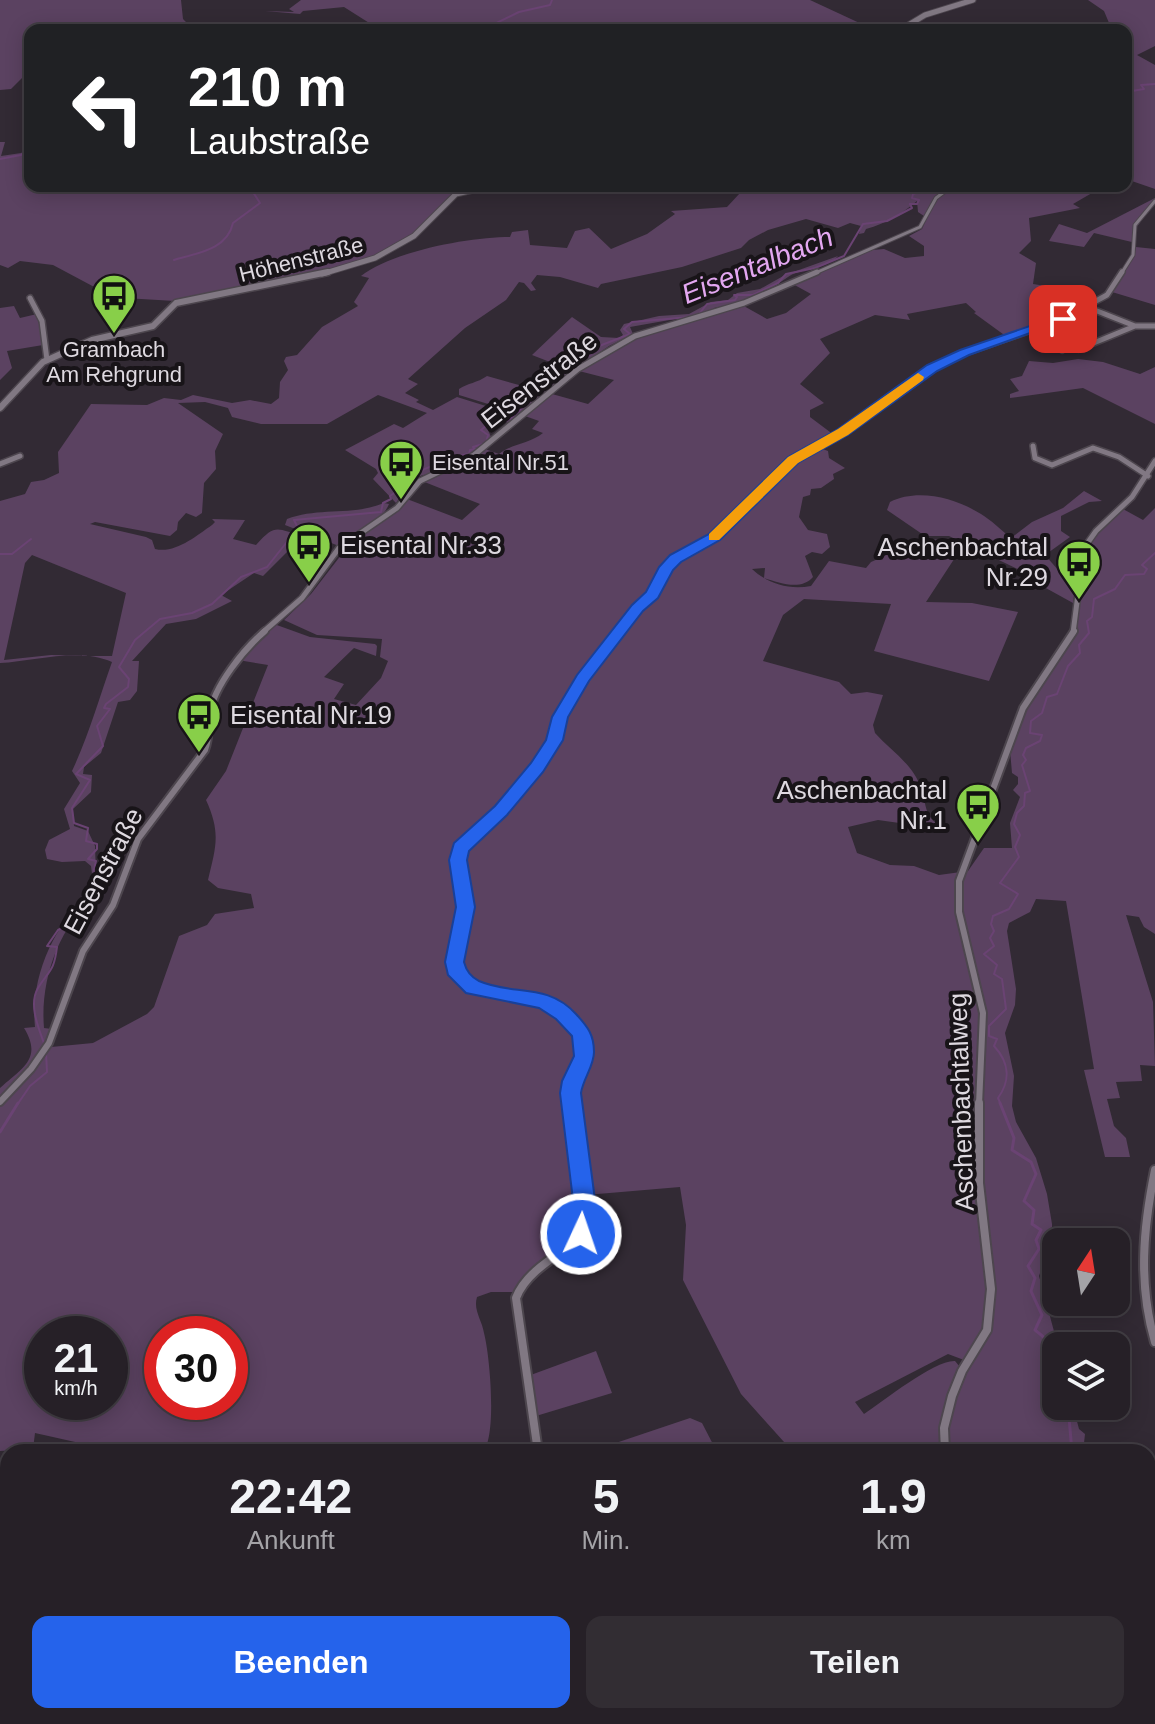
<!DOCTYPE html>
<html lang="de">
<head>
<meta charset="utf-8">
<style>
	:root { --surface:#262027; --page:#322d33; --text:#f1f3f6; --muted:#a4a3a7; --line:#423e44; --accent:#2563eb }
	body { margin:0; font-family:Helvetica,sans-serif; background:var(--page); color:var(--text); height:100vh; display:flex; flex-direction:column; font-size:30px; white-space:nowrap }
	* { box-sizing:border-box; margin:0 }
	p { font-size:26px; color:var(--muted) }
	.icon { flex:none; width:44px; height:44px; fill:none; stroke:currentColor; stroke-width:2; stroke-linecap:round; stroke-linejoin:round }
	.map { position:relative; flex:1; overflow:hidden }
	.panel { position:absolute; left:0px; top:1444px; width:1156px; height:280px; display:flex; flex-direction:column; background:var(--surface); border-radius:24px 24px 0 0; box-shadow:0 4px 20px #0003,0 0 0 2px var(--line) }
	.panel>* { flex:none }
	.banner { position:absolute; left:24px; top:24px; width:1108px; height:168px; border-radius:16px; box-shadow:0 4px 20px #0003,0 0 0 2px var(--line); background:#202124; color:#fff; overflow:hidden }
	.needle { width:52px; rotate:12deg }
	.fabs { position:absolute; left:1042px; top:1228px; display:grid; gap:16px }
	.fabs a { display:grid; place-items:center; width:88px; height:88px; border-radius:16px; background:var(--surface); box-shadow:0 4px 20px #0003,0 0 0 2px var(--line); font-size:40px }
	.speed { position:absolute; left:24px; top:1316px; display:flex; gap:16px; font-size:40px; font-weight:700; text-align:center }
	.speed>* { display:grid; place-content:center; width:104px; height:104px; border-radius:50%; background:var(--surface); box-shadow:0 4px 20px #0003,0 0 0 2px var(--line); line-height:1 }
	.speed small { font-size:20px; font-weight:400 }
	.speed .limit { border:12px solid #d22; background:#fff; color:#111 }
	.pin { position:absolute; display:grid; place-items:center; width:68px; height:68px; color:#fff; margin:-34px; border-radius:16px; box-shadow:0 4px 12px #0006 }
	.me { position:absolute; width:88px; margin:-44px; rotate:3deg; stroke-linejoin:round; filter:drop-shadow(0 0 6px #0008) }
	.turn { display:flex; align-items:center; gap:28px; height:168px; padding:0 32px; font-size:36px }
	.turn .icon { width:104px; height:104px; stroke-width:2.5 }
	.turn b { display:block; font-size:56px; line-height:68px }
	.eta { display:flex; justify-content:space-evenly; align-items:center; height:136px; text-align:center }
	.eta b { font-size:48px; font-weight:800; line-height:56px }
	.action { display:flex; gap:16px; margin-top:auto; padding:16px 32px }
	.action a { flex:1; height:92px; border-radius:16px; background:var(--accent); color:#fff; font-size:32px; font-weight:800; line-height:92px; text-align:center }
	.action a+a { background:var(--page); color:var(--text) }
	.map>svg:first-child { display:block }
</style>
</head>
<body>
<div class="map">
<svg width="1155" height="1724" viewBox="0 0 1155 1724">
	<rect width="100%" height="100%" fill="#322a34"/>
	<path fill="#5b4261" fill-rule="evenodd" d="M0,0H181L183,19L186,22L183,25L188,30H30V70L11,89L0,90Z
		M301,0H810L866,26L868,29L390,30L374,26L344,7L303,11L300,14L265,11L294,12L289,9Z
		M1088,0H1155V46L1137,55L1155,65V189L1126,179V30H1112L1104,11Z
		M0,142H5L1,156L21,153L30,148V186H480L452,195L411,236L372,257L335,269L175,301L124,298L98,289L53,265L20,261L8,268L0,265Z
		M741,186H1104L1073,204L1080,208L1029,218L1031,241L1019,253L1036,263L1033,284L1065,289L1051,307L1069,315L1007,337L974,313L976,312L966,303L907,314L910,320L875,315L820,339L830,353L800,384L824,403L810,410V417L834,435L815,446L828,451L829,458L845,468L833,474L834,479L821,488L811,489L810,495L803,497L799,517L808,530L827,534L830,547L822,554L812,552L805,556L813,577C801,591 780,583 764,578L765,568L752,569C768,584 789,590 811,586L829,561L866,568L871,562C901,549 931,528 962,547L926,602L972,603L1018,612L989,681L874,651L891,604L804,599L783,615L763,661L839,682L851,694L867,692L883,695L873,725L875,733C891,751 913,764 921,788C926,801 924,814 936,823L928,827L878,820L848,827L857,853L890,865L914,866L939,875L968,871L984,848H1012L1010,823L1020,797L1013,790L1018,784V777L1012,773L1010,750L1025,708L1075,637L1085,548L1098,531L1123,509L1143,520L1155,508V934L1144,927L1139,917L1126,915L1153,1002L1155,1066L1140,1065L1142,1081L1116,1082L1120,1098L1107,1099L1114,1126L1126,1138L1130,1157H1105L1084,1070L1094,1069L1066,901L1036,899L1030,912L1009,923L1007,931L1016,989L1015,1005L1005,1033L1014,1076L1012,1106L1016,1122L1036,1158L1047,1194L1052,1224V1238L1039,1276L1058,1346L1056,1406H1073L1079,1429L1085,1434L1083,1452H949C944,1422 956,1389 972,1363L948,1354L855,1402L864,1414C884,1401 934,1360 955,1361L960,1367C947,1393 936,1422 941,1452H793L741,1394L683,1280L686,1225L680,1187L586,1195L577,1237L530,1272L515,1292H491L477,1297C473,1310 482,1320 484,1333C490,1356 497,1436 483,1452H93V1446L35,1433L33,1449L0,1451V1107L51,1047L93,1043L147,1014L154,1007L179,936L207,925L215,914L254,908L251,894L218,888L208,880C216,846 221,833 206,800L226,771L268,665L238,660L274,624L310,637L375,644L377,646L376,656L354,648L324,677L344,684L334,699L356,705L381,678L388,661L380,657L382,639L317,635L284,620L311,594L345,550L342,548L407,499L462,520L480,504L422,481L485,449L499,454C513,443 529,444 543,433L532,429L539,421L525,416L552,394L588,404L614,380L579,371L637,336L742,305L767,319L786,313L811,294L791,283L872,250L884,249L905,258L924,256V246L909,236L922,229L927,218L918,212L917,201C900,215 887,223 866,229L864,233L859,234L861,226L850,223L838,228L806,219L768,230L749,240L741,248L682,267L601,284L598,288L560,277L537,275L531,283L536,290L531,291L524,283L519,282L506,300L465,328L408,379L418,384L405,393L419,400L416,402L433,410L457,397L512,414L515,419L510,423L500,421L488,430L492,439L476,453L438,471L413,478L396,503L373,479L378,473L376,469L345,450L394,424L403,428L427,413L378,395L327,424H261L232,417L228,408L205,402L178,403L223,434L215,451L216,469L204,483L202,513L196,517L186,513L178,522L177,530L170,536L95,522L90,524L146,537L152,540L155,549C175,554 196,536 212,525L215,522L212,519L245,520L233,539L256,545C276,523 276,529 303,536L263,576L254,573L221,595L232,601L196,619L166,624L132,661H139L137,691L130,700L118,702L101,753L84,767L83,774L92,775L91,792L73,809L74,826L88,831L95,846L96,874H92L91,866L85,861L62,862L47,859L45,850L49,840L70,829L64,809L80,783L72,771C89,735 99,698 112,662C80,647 34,661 0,663V501L25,494L31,482L44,480L59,473L58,452L91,404L147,405L164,398L181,400L193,395L232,403L250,400L271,404L279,398L280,382L288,370L284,361L286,357L297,355L322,327L358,306L354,302L369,278L361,276C393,251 470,237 510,237L512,232L528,230L530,245L567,248L575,231L589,228L611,249L647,234L675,214L671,211L727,207L740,193ZM32,555L126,593L112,656L51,655L4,660L25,563ZM42,1334H110V1402H42ZM162,1334H230V1402H162Z
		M1155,198V202L1136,228V243L1094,233L1084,247L1049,241L1059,224L1087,233Z
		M1136,247L1155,249V305L1112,292L1134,256Z
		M838,256C826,270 800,268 788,277C766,293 741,302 714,308L709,313L630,327L633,334L609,346L577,368L521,414L459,395V389C468,383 477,383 487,376L537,390L568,369L532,355L572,317L601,337L619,338L623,335L620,330L624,324L659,316L689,314L711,302L728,300L737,293L760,289L785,275Z
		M14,306L20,318L37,314L43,345L7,351L12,368L0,380V308Z
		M1078,359L1103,362L1140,374L1155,367V424L1083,388L1010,398V394L1019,391L1010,379L1022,376L1029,361L1053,363Z
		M1084,491L1102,501L1089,502L1061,516V531L1070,537L1045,555L1059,571L1069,575L1074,558L1079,559L1073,603L1024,576L1026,573L949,536H925L887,510L890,502C918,488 955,498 981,514C991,520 1001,530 1011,538L1032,522L1063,508Z
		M384,503L389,504C382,522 355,534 339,546L285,525L287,519C318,507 354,516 384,503Z
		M88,896L95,897C58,927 40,981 44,1028L52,1029C41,1057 21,1076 0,1097V1088C22,1068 43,1059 24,1028L35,1027C30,980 52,927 88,896Z
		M596,1351L612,1393L536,1416L528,1376Z
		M690,1418L702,1423L717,1452H589Z
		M84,1716H312L313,1724H85Z
		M955,1716H1060L1064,1724H959Z"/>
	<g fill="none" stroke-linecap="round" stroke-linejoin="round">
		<path stroke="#6a4373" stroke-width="2" d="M482,30L519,12L550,5L552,0
			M1126,92L1144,89L1141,85L1155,84
			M0,159L21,155L30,148
			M174,260C197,253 227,250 233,223L260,203L251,189L253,186
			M699,314L707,304L735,300L737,297L734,295H753L778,283L786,274L815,268L844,256L863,224L887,221L912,208L910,204H917L919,200L912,198L913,194L936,186
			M0,554H12L31,539
			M45,1046C39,1029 28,1005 38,988C49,970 54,972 57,947L47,946L58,930L76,921L83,896L100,885L94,870L96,861L88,859L97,849V844L86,841L88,828L74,823L72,808L90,780L76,774L103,746L97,726L110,709L104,708L106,704L128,687L129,679L119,667L135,640L160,619L192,613L212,604L241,577L267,567L298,528L294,520L381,512L383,503L391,499L390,496L397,491L404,478C420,471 455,455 469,454L470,450L475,449L473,447L486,443L488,435L481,430L492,421L511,419L539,390L595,351L594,348L630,334L624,329L632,322L690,317
			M17,1105L30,1086L47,1072L46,1052
			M1001,1105L998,1098C1011,1080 1009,1062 994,1046L997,1039L989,1036V1026L1006,1009L1002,979L994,974L997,965L984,954L994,946L990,938L994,931L991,924L993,916L1009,909L1018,894L1000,883L1019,857L1015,847L1020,835L1014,824L1017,813L1024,806L1025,793L1030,791L1022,765L1026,760L1023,755L1026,748L1040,741L1042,735L1030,733L1031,721L1042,713L1047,697L1057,694L1068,666L1080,653L1079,645L1089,633L1087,621L1092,617L1094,599L1115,589L1125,575L1144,574L1147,569L1142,565L1155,553"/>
		<path stroke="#6a4373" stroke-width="3" d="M1000,1103L1014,1138L1012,1150L1031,1162L1036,1174L1024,1201L1034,1210L1032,1224L1041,1230L1036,1240L1039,1249L1028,1266L1035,1278L1031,1291L1042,1315L1035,1330C1058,1347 1053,1353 1047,1379L1056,1385
			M0,1132L18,1103
			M1068,1406L1072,1452
			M1054,1716V1724
			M676,1718L679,1724"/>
		<g stroke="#4d464e" stroke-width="5">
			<path id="street-far3" d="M813,274L920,227L936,198L952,186
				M1121,274L1133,255L1135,225L1155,201"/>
		</g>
		<g stroke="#4d464e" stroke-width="8">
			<path id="street-far2" d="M30,298L42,321L47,360
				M1087,307L1135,326H1155
				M1031,330L1062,350
				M1079,349L1135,326
				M1033,446L1035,458L1052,465L1093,448L1119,457L1148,476
				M0,464L20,456
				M262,633L302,598L339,548L397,508L420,481L474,455L578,369L635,336L744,303L817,272
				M617,633L652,594L666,567L675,558L715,537L793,460L843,432L932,368L959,355L1063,319L1107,295L1122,272
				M1073,633L1084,548L1096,531L1132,497L1155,461"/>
		</g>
		<g stroke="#4d464e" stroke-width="10">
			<path id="street-far1" d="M0,1102L31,1069L49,1043L83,951L113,905L138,839L205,750C210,737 208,727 210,713C214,686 244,649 265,631
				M573,1105L571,1086L584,1056L582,1033L563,1014L543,1001L473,988L457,975L454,962L465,907L458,860L460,848L501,810L537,768L554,740L560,717L582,678L619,631
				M979,1105L983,1013L959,912V881L1023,708L1074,631"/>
		</g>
		<g stroke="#4d464e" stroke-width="12">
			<path id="street" d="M1155,1170C1143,1229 1138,1284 1155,1342
				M538,1452L516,1298C526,1272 555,1257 577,1241L585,1206L573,1103
				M945,1452L944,1428L952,1396L962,1371L987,1330L991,1289L979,1183V1103
				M10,1716V1724
				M583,1716L585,1724"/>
		</g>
		<g stroke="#4d464e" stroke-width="7">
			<path id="secondary-far2" d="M900,30L925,15L973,0
				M322,274L375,258L414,236L456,194L491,186"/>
		</g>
		<g stroke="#4d464e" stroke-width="9">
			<path id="secondary-far1" d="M0,408L43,362L92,340L153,326L176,303L328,272"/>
		</g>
		<g stroke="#4d464e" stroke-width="14">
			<path id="secondary" d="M1148,1495L1155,1489
				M629,1724L645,1716"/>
		</g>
		<use href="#street-far3" stroke="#817883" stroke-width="3"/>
		<use href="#street-far2" stroke="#817883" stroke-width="5"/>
		<use href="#street-far1" stroke="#817883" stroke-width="6"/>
		<use href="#street" stroke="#817883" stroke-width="8"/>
		<use href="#secondary-far2" stroke="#817883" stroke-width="5"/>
		<use href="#secondary-far1" stroke="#817883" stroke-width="6"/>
		<use href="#secondary" stroke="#817883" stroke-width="10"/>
	</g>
	<path fill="#2563eb" stroke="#184099" stroke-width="2" d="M1059,316L1069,319L969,355L937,371L848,435L798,463L720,540L681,562L673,570L658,598L643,611L589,681L568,717L563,740L543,772L507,815L469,851L467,860L475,907L464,962C466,970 471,977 479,981C513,996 547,982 576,1014C588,1027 594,1035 594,1052C594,1066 583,1079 581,1093L595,1200L589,1241L581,1244L573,1241L570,1234L573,1200L560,1093L562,1081L574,1056L572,1036L556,1019L539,1008L466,993L448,975L445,962L456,907L449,860L454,843L495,806L531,763L546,740L552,717L577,675L632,605L646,592L659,567L670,555L709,534L788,457L838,429L927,365L960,350Z"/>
	<path fill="#f59e0b" d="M918,373L924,377L923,380L848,435L798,463L719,540H709V534L788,457L838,429Z"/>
	<defs>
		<g id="bus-pin" transform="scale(2.3)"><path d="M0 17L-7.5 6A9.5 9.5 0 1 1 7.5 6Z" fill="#88cf49" stroke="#181418"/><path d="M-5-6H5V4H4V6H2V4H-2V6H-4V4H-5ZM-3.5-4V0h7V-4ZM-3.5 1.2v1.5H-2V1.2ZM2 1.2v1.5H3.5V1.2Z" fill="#111"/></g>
	</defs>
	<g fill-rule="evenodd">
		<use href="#bus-pin" x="114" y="296"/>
		<use href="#bus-pin" x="401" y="462"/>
		<use href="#bus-pin" x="309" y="545"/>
		<use href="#bus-pin" x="1079" y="562"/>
		<use href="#bus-pin" x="199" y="715"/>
		<use href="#bus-pin" x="978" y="805"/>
	</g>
	<g text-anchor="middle" stroke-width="8" stroke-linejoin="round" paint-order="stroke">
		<g font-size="22" fill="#ded9e0" stroke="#181418">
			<text transform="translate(301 259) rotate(-14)" y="8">Höhenstraße</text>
		</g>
		<g font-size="22" fill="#ded9e0" stroke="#181418">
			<text x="114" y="357">Grambach<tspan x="114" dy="25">Am Rehgrund</tspan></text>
			<text x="432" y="470" text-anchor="start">Eisental Nr.51</text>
		</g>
		<g font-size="26" fill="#ded9e0" stroke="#181418">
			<text transform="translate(539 380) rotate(-38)" y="9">Eisenstraße</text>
			<text transform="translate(103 871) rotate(-62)" y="9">Eisenstraße</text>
			<text transform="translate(961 1102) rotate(-92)" y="9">Aschenbachtalweg</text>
		</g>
		<g font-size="26" fill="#ded9e0" stroke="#181418" text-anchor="start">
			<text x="340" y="554">Eisental Nr.33</text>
			<text x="1048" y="556" text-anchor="end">Aschenbachtal<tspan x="1048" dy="30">Nr.29</tspan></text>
			<text x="230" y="724">Eisental Nr.19</text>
			<text x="947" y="799" text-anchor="end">Aschenbachtal<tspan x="947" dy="30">Nr.1</tspan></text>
		</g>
		<g font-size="28" font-style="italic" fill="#e3a7f1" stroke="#181418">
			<text transform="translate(757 265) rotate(-22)" y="10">Eisentalbach</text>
		</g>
	</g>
</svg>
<div class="fabs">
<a><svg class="needle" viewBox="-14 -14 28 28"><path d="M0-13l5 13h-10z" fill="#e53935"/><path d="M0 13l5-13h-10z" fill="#a4a3a7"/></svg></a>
<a><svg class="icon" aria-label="layers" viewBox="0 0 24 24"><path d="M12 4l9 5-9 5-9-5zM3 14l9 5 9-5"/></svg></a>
</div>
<div class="speed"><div>21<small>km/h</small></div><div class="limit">30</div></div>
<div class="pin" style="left:1063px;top:319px;background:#d93025"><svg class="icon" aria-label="arrive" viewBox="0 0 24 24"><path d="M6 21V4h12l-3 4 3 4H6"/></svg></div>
<svg class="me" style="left:581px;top:1234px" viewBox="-20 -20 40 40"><circle r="17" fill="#2563eb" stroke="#fff" stroke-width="3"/><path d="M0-11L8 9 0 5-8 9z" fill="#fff"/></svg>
<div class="banner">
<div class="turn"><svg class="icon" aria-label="left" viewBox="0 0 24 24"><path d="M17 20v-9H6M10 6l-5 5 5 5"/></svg><div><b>210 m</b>Laubstraße</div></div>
</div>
<section class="panel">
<div class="eta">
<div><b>22:42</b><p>Ankunft</p></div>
<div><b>5</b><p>Min.</p></div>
<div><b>1.9</b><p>km</p></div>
</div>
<div class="action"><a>Beenden</a><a>Teilen</a></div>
</section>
</div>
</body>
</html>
